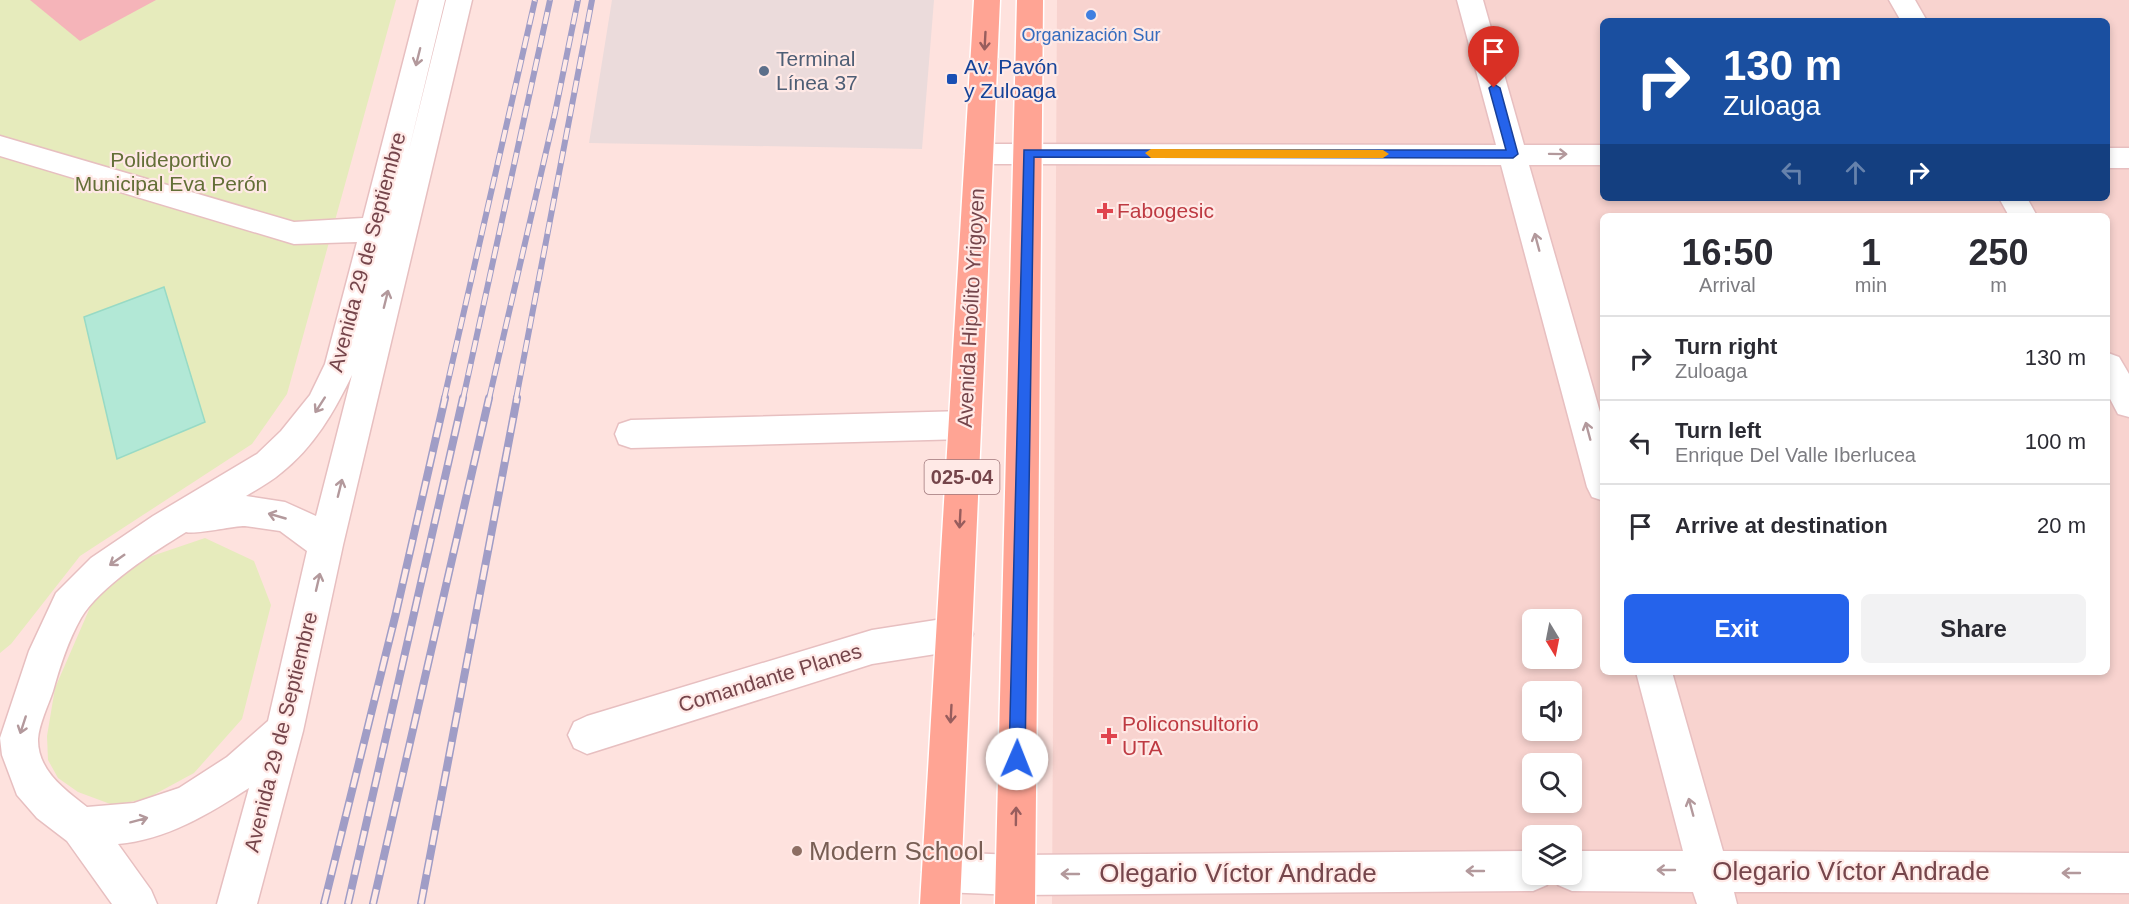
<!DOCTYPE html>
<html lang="en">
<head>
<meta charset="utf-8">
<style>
	:root { --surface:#fff; --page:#f2f2f3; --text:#2b2b33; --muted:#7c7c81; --line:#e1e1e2; --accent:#2563eb }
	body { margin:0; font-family:Arial,sans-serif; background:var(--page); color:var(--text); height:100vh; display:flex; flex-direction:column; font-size:22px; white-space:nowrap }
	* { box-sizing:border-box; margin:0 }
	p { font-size:20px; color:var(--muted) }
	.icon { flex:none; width:33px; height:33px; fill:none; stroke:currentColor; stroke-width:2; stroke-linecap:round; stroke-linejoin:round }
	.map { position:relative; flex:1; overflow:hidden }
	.panel { position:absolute; left:1600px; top:213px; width:510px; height:462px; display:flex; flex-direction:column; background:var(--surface); border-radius:9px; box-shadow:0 3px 9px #0003 }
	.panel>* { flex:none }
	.guide { position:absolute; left:1600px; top:18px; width:510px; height:183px; border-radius:9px; box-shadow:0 3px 9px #0003; background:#1a4fa0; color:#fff; overflow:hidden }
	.needle { width:39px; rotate:170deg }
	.tools { position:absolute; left:1522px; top:609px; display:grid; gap:12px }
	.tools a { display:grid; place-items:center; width:60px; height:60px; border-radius:9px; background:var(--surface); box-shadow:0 3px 9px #0003; font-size:30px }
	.pin { position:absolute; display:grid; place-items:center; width:51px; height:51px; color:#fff; margin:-62px -26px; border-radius:50% 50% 50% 0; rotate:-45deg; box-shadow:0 0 6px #0007 }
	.pin .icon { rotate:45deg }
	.me { position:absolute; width:66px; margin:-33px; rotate:1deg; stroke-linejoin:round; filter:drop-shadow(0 0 4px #0008) }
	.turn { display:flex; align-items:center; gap:21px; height:126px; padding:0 24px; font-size:27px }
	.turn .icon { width:78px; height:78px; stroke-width:2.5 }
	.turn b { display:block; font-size:42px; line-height:51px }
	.lanes { display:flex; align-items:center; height:57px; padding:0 24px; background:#0003; justify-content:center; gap:30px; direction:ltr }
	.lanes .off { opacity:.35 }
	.eta { display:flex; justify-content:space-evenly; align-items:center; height:102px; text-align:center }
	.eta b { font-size:36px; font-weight:800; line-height:42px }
	.action { display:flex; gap:12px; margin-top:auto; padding:12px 24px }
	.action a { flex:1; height:69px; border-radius:9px; background:var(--accent); color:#fff; font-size:24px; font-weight:800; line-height:69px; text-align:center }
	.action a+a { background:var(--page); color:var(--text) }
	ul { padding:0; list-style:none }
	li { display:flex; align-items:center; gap:18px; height:84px; padding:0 24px; border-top:2px solid var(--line) }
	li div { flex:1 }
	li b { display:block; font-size:22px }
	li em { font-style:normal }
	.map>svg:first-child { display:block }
</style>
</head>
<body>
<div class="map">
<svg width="2129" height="904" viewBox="0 0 2129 904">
	<rect width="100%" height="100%" fill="#fee2de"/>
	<path fill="#f8d3cf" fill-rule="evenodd" d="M1057,0H2129V904H1052ZM1604,21H2108V198H1604ZM1604,216H2108V672H1604ZM1533,620H1572V658H1533ZM1533,692H1572V730H1533ZM1533,764H1572V802H1533ZM1533,836H1572V874H1533Z"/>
	<path fill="#ebdbdb" d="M612,0H934L922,149L589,143Z"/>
	<path fill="#e6ebbc" d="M0,0H396L287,394L252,444L80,556L11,644L0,653Z
		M205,538L254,561L271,605L242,719L194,773L146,799L113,805L78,792L58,778L48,760L47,736L55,688L95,596L121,574L149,557Z"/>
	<path fill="#b2e8d6" stroke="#98dac5" stroke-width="1.5" d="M164,287L205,422L117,459L84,317Z"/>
	<path fill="#f5b4b9" d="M30,0H156L80,41Z"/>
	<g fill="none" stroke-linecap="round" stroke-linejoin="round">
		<g stroke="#e7bfc0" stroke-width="3">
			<path id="minor" d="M419,0H445L408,154L446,0H472L343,545L303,731L257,904H217L249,788C209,814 166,840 118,844L151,890L157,904H112L67,841L37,818L17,795L2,755L0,738L29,651L56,593L91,558L153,516L257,454L281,431L310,395L325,364L357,242L294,244L0,156V136L294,222L363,218ZM352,375L316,516L285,502L246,496C257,489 271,482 281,473C314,447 334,412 352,375ZM245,526L280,531L307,551L268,721L227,757L179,788L134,803L87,807C65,790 37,770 38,739C39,724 48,706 53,691C60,666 68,641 81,618C99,587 155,551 186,532C195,535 232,526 245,526Z
				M1457,0H1483L1524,145H1604V165H1529L1604,426V501L1592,497L1587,487L1501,165L979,164L969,161L965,154L969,147L979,144L1496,145Z
				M1889,0H1915L1927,21H1901Z
				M2108,148H2129V168H2108Z
				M1999,198H2027L2037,216H2009Z
				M2108,353L2119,357L2129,374V417L2118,414L2108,395Z
				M965,411L977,415L981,425L977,435L965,439L631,448L619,444L615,434L619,424L631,420Z
				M955,617L968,622L973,634L968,646L955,651L872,664L587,754L574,748L568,735L574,722L587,716L872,630Z
				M1636,672H1672L1723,851L2129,853V893L1734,892L1737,904H1697L1693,892L1572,891L1558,885L1553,874H1572V851H1683Z
				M1533,851V874H1552L1547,885L1533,891L1015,895L942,892L928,886L922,872L928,858L942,852L1015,855Z"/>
		</g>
		<g stroke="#fff" stroke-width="3">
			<path id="major" d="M974,0H1000L960,904H920Z
				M1017,0H1043L1035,904H995Z"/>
		</g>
		<use href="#minor" fill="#fff" fill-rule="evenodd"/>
		<use href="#major" fill="#ffa494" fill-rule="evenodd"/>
		<g stroke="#a09dc6" stroke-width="6">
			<path id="rail-far1" d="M444,399L535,0
				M463,399L550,0
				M489,399L555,113L578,0
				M516,399L592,0"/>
		</g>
		<g stroke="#a09dc6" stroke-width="8">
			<path id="rail" d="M324,904L396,613L445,398
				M348,904L463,398
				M373,904L489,398
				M421,904L517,398"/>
		</g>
		<use href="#rail-far1" stroke="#ffe9e6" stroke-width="4" stroke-dasharray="12" stroke-linecap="butt"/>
		<use href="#rail" stroke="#ffe9e6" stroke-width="5" stroke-dasharray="15" stroke-linecap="butt"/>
	</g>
	<defs><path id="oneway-shaft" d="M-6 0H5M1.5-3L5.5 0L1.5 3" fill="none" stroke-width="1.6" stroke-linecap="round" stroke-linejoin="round" transform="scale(1.5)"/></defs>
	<g stroke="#985d5d">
		<use href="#oneway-shaft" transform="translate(985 41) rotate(93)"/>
		<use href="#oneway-shaft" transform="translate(960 519) rotate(93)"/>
		<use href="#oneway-shaft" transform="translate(951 714) rotate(93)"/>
		<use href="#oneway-shaft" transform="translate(1016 816) rotate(-89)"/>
	</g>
	<g stroke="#b3999c">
		<use href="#oneway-shaft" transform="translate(418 57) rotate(104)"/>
		<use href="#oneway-shaft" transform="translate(1558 154) rotate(1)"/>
		<use href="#oneway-shaft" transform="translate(1537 242) rotate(-105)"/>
		<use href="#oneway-shaft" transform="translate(386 299) rotate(-76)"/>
		<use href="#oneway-shaft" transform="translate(320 405) rotate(123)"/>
		<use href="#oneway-shaft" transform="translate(1588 431) rotate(-105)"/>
		<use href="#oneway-shaft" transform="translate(340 488) rotate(-76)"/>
		<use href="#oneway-shaft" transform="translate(277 516) rotate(-164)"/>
		<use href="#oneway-shaft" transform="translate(117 560) rotate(145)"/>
		<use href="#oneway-shaft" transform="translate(318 582) rotate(-77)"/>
		<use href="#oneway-shaft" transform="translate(23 725) rotate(108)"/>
		<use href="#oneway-shaft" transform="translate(1691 807) rotate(-105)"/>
		<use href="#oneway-shaft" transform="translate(139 820) rotate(-15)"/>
		<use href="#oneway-shaft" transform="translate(1666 870) rotate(180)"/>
		<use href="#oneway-shaft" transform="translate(1475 871) rotate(180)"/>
		<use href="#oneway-shaft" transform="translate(2071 873) rotate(-180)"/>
		<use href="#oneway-shaft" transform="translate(1070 874) rotate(180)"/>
	</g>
	<path fill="#2563eb" stroke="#184099" stroke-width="1.5" d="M1494,84L1500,88L1518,154L1513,158L1034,157L1025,759L1023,765L1017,767L1012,765L1009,759L1024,150H1506L1489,88Z"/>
	<path fill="#f59e0b" d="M1151,149L1383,150L1389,154L1383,158H1151L1145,153Z"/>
	<circle fill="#3f7fe0" stroke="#ffe9e6" stroke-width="2" cx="1091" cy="15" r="6"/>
	<circle fill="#5c6f8a" stroke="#ffe9e6" stroke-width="2" cx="764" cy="71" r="6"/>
	<rect fill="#1a4fb4" stroke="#ffe9e6" stroke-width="2" x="946" y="73" width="12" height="12" rx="3"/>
	<g fill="#e0444e" stroke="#ffe9e6" stroke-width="2">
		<path d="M1102 202h6v6h6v6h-6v6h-6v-6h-6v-6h6z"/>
		<path d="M1106 727h6v6h6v6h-6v6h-6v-6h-6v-6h6z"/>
	</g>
	<circle fill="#8d6e63" stroke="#ffe9e6" stroke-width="2" cx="797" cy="851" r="6"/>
	<g text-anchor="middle" stroke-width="4.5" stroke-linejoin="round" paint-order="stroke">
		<g font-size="18" fill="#366cbe" stroke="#ffe9e6">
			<text x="1091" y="41">Organización Sur</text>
		</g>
		<rect fill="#ffe9e6" stroke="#9e767a" stroke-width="1.5" x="924.5" y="460" width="75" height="34" rx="4.5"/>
		<g font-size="20" font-weight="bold" fill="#75454b">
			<text x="962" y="484">025-04</text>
		</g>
		<g font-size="21" fill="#4e5e75" stroke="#ffe9e6" text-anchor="start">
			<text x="776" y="66">Terminal<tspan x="776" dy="24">Línea 37</tspan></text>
		</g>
		<g font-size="21" fill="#164399" stroke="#ffe9e6" text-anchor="start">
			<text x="964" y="74">Av. Pavón<tspan x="964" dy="24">y Zuloaga</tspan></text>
		</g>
		<g font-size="21" fill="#636f37" stroke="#ffe9e6">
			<text x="171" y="167">Polideportivo<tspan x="171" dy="24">Municipal Eva Perón</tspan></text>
		</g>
		<g font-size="21" fill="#be3a42" stroke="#ffe9e6" text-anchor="start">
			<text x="1117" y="218">Fabogesic</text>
			<text x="1122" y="731">Policonsultorio<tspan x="1122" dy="24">UTA</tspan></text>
		</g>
		<g font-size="21" fill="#75454b" stroke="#ffe9e6">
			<text transform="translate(367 252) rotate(-75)" y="7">Avenida 29 de Septiembre</text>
			<text transform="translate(971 308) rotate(-87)" y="7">Avenida Hipólito Yrigoyen</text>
			<text transform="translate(770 678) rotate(-17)" y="7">Comandante Planes</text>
			<text transform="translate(281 732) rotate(-76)" y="7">Avenida 29 de Septiembre</text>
		</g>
		<g font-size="26" fill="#785e54" stroke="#ffe9e6" text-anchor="start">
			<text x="809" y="860">Modern School</text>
		</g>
		<g font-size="26" fill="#75454b" stroke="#ffe9e6">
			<text x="1851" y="880">Olegario Víctor Andrade</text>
			<text x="1238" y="882">Olegario Víctor Andrade</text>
		</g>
	</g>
</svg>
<div class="tools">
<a><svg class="needle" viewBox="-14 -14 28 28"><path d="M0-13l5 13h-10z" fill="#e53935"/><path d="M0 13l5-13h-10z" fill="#7c7c81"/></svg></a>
<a><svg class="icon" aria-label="sound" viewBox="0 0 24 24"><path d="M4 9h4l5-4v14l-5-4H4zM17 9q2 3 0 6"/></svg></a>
<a><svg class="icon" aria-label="search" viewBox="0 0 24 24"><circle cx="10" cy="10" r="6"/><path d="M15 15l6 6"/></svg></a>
<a><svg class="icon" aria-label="layers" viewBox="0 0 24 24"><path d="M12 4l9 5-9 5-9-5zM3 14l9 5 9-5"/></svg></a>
</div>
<div class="pin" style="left:1494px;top:88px;background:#d93025"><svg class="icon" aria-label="arrive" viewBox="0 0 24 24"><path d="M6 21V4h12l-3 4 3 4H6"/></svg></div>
<svg class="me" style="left:1017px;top:759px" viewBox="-20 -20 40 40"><circle r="19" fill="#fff"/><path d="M0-13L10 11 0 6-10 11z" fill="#2563eb"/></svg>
<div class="guide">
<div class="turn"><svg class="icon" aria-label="right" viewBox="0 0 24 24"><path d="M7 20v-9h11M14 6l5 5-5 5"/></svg><div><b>130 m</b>Zuloaga</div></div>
<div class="lanes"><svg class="icon off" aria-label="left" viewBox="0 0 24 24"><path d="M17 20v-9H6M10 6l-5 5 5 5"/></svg><svg class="icon off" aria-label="ahead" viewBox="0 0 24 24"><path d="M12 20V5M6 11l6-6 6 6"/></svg><svg class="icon" aria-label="right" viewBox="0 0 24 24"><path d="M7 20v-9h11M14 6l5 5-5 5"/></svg></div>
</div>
<section class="panel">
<div class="eta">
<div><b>16:50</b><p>Arrival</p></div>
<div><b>1</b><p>min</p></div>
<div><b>250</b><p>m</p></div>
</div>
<ul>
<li><svg class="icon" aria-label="right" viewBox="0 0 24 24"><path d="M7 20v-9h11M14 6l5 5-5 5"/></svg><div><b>Turn right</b><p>Zuloaga</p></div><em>130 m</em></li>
<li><svg class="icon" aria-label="left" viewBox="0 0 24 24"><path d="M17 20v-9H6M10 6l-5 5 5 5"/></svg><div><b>Turn left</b><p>Enrique Del Valle Iberlucea</p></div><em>100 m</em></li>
<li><svg class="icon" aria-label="arrive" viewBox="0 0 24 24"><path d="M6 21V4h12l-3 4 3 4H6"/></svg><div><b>Arrive at destination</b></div><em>20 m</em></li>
</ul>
<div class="action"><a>Exit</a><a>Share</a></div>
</section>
</div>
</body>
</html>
